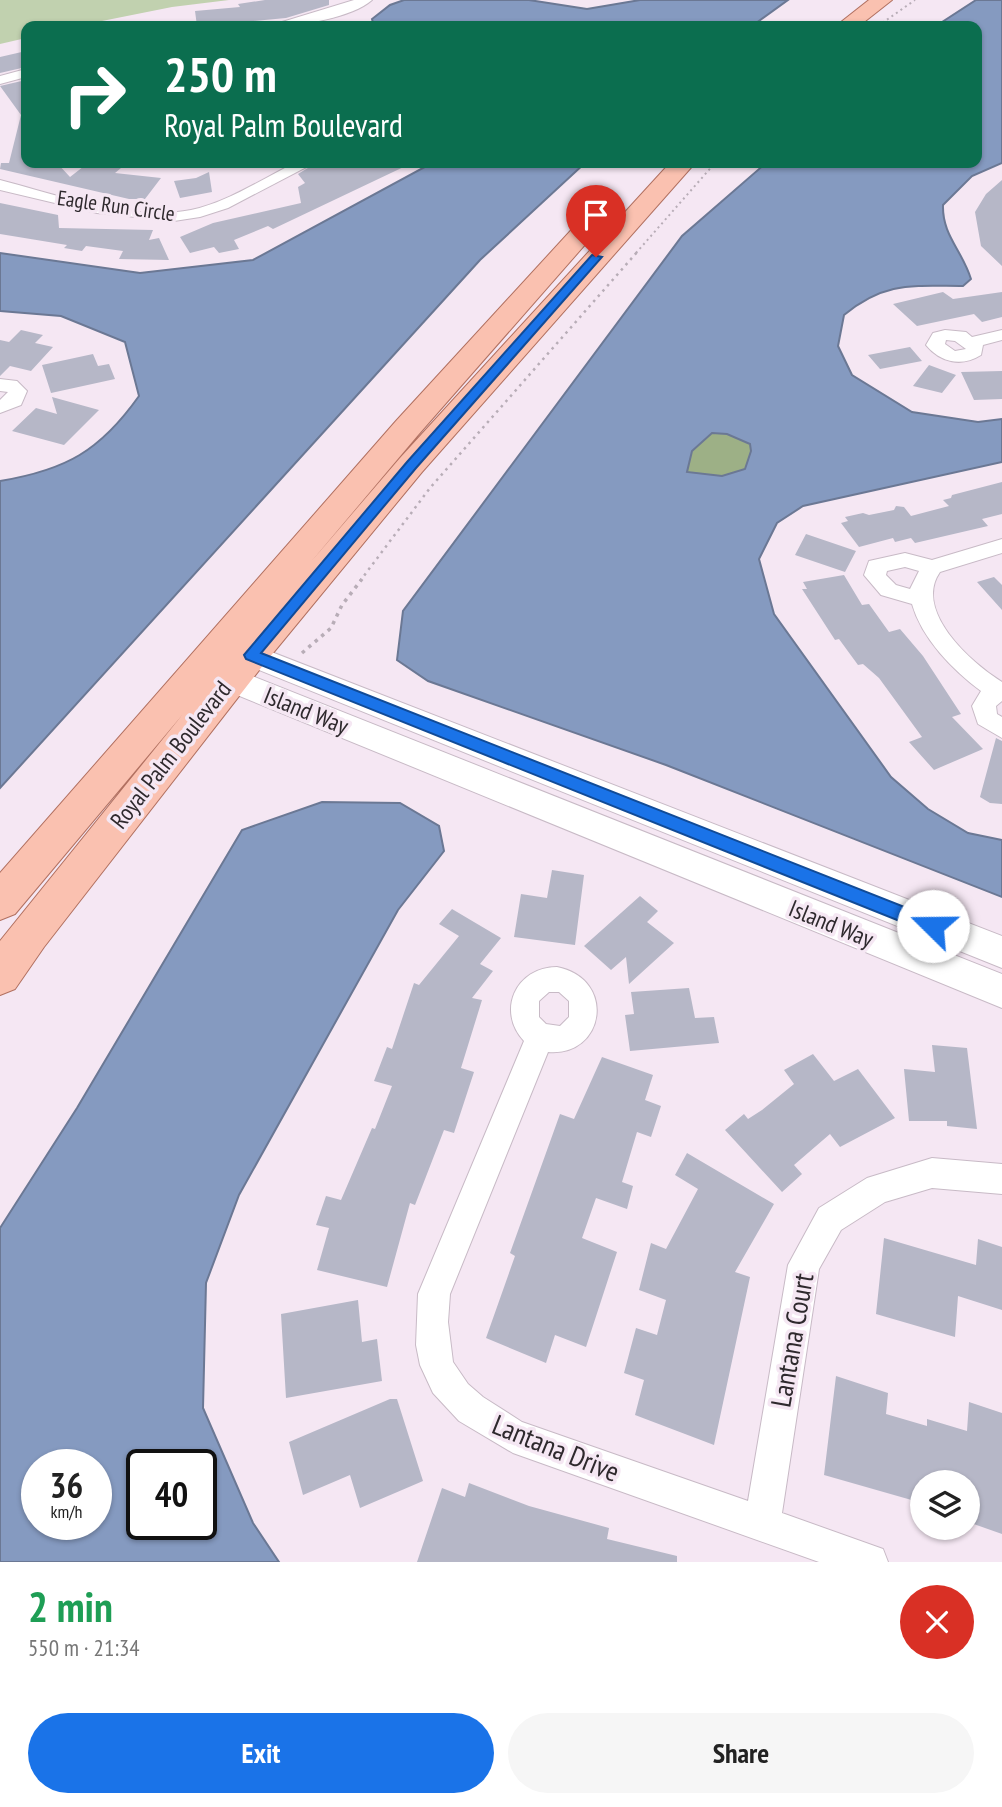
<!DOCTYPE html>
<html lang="en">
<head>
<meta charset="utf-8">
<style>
	:root { --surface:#fff; --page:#f6f6f6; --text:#222; --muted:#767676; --accent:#1a73e8 }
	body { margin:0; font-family:"PT Sans Narrow",sans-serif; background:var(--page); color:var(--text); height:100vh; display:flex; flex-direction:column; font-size:26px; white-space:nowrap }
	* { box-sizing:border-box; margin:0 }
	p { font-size:23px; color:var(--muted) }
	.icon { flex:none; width:38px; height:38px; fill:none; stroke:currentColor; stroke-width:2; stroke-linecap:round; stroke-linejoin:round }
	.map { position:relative; height:1562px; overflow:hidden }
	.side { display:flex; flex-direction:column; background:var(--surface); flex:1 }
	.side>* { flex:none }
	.banner { position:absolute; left:21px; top:21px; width:961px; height:147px; border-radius:14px; box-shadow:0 2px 5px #0004; background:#0b6e4f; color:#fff; overflow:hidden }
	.fabs { position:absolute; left:910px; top:1470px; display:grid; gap:14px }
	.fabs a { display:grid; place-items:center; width:70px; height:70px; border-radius:50%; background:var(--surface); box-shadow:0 2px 5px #0004; font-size:35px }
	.speed { position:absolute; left:21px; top:1449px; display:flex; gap:14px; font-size:35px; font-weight:700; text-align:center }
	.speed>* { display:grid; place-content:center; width:91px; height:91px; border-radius:50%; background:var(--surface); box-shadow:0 2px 5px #0004; line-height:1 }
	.speed small { font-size:18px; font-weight:400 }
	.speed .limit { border:4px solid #111; border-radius:10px; background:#fff; color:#111 }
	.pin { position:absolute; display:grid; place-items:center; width:60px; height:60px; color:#fff; margin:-72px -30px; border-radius:50% 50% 50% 0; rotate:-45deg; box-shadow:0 0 7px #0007 }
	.pin .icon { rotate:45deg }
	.me { position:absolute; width:77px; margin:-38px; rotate:292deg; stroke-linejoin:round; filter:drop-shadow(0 0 5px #0008) }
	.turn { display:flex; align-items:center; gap:24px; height:147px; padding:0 28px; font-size:32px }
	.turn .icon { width:91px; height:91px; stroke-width:2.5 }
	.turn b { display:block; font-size:49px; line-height:60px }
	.round { display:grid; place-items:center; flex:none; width:74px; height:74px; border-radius:37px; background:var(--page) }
	.headline { display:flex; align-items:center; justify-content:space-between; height:119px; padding:0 28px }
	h1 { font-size:42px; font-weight:700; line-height:52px; color:#1e9e55 }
	.action { display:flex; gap:14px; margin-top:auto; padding:14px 28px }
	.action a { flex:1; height:80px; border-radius:42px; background:var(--accent); color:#fff; font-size:28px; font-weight:700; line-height:80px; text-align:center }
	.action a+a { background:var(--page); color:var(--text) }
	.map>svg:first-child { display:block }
</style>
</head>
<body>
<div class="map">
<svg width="1002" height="1562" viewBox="0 0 1002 1562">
	<rect width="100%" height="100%" fill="#f5e7f3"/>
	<path fill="#c1d1af" d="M0,0H229L172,7L77,26H26V38L0,44Z"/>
	<path fill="#9db086" d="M712,433L727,434L750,444L751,452L745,469L722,476L687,472L692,451Z"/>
	<path fill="#859ac0" stroke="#6b7894" stroke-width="2" fill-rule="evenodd" d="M404,0H529L587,9L640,0H788L752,26H374L372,19L390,5Z
		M976,0H1002V163L972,176L943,205C942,235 962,250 971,279L963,286C913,286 885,281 844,315L838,346L852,375L912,412L978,422L1002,419V462L803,506L777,523L759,559L774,614L891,777L928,809L968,833L1002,840V897L666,765L428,681L397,660L403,611L682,236L766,163H976V26H936ZM712,433L727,434L750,444L751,451L745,469L722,476L687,472L692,451Z
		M432,163H585L480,260L0,788V481C66,470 100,451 139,396L125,342L61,316L0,311V253L140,273L253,260Z
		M322,802L400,803L439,826L444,851L398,910L239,1195L206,1283L203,1408L253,1523L279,1562H0V1228L77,1108L242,830ZM37,1465H96V1524H37ZM142,1465H201V1524H142Z"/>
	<path fill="#b6b7c7" d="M265,0H329V5L286,18L197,26L195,11L240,7L238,4Z
		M26,51V67L0,73V57Z
		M26,80V163H57L70,177L88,163H100L121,168L115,173L161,178L145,199H129L0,169L1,163H9L21,115L0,86Z
		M316,163H412L273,229L268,226L234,240L239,249L219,253L214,247L190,253L180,237L213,223L301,203L298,187L305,183L298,174Z
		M209,172L212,192L180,198L174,181L196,178Z
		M1002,180V266L981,246L975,212L986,194Z
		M0,203L58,215L59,228L153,230L149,240L159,238L169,260L119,259L123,251L86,246L82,251L64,248L67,245L0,234Z
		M943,292L953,299L1002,292V317L982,322L974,314L917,326L893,304Z
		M21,330L43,335L35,343L53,347L31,371L10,366L0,376V340L9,342Z
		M910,347L922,361L880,369L868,355Z
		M93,354L98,366L109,364L115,379L51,393L42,365Z
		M929,365L956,375L942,393L913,386Z
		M1002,371V399L974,400L961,372Z
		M52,397L99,410L64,445L12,431L36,408L57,414Z
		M1002,482V514L982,519L988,526L915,543L911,538L895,542L893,538L859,547L841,523L848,521L845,517L863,513L869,515L894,510L896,506L904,507L911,516L949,506L943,500L951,498L952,495Z
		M806,534L856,551L845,572L795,555Z
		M844,575L862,605L869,604L889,632L900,629L923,656L961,714L952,717L983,749L934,770L909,742L922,737L879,678L863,664L858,665L839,639L835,640L802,589H807L803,582Z
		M994,577L1002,585V610L977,582Z
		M996,738L1002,741V804L990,803L980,797Z
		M552,870L584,875L575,945L514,937L521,894L547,898Z
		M640,896L658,911L647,922L674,943L629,984L626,957L611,970L584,946Z
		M452,909L501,938L480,964L493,971L472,998L482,1000L461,1068L474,1072L454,1133L444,1130L415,1205L410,1203L387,1287L317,1270L329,1228L316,1225L326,1196L341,1200L372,1128L375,1129L392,1086L374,1081L387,1047L392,1049L414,983L419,985L459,936L439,924Z
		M689,988L695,1018L714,1017L719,1043L630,1051L625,1015L634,1014L631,992Z
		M932,1045L967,1048L977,1129L947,1126V1121H909L904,1069L935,1072Z
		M813,1054L834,1081L858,1069L895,1118L840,1147L830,1134L794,1165L802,1174L782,1192L725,1130L744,1114L748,1119L762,1110L794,1084L784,1070Z
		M602,1057L653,1075L645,1100L661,1106L651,1137L637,1132L622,1182L633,1186L627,1209L596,1198L582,1238L617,1252L586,1347L555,1335L546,1363L486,1338L515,1256L510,1253L560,1114L574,1119Z
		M687,1153L774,1204L735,1272L750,1277L714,1445L635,1415L644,1380L624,1373L636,1328L657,1335L666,1300L639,1290L651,1243L666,1249L698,1189L675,1175Z
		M884,1238L976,1265L978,1239L1002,1247V1310L958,1296L955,1337L876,1314Z
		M358,1300L362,1342L377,1339L382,1381L286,1398L281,1314Z
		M836,1376L888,1393L886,1414L927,1426V1419L967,1431L969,1402L1002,1413V1534L968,1522V1482H922V1503L824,1475Z
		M390,1399H397L423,1481L360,1508L350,1475L303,1495L289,1442Z
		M469,1483L529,1506L609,1528L607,1539L677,1556V1562H417L442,1488L465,1497Z"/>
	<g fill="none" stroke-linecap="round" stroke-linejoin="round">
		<g stroke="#c8bac6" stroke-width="2">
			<path id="street" d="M354,0H372C352,18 296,27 269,26Z
				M26,69V77L0,84V76Z
				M295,163H314L228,208L200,217L174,221L97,213L0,190V180C59,195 130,222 191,210C228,202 262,179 295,163Z
				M945,330L966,332L972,337L1002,330V340L983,345L981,355C962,367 941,363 926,345L933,333ZM946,340L955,341L966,349L955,351L945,344Z
				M0,379L17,381L27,391L21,405L0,413V400L8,392L0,391Z
				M1002,539V553L940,572C913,611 971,663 1002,682V701L996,706L997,714L1002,717V738L978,724L972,706L981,691C953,670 922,639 912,604L881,595L864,575L869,561L905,553L932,560ZM905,567L919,571L910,589L896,585L886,575L887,571Z
				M557,967C617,979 605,1057 548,1052L450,1294L448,1322L453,1362L468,1384L483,1397L522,1422L748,1501L788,1265L819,1208L867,1178L932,1158L1002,1164V1194L932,1188L885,1202L841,1230L819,1269L782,1513L883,1549L888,1562H819L513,1453L459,1421L433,1393L420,1365L416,1345L418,1294L524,1041C496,1011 516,967 557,967ZM549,992H559L569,1001V1017L560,1026L546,1024L539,1017V1001Z"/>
		</g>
		<g stroke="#c8bac6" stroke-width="2">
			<path id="secondary" d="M251,644L1002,936V968L249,666L237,667L242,672L1002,974V1008L220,688L197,659L201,651L221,645Z"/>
		</g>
		<g stroke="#b17060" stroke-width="2">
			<path id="primary" d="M869,0H892L859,26H836Z
				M670,163H695L422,472L264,664L44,947L15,989L0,995V941L183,714L15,914L0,920V873L396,421L597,202H615L618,207L418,435L310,563L400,458Z"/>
		</g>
		<path stroke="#b8adb7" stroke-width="2" stroke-dasharray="2 3.5" stroke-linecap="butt" d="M878,26L915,0
			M636,253L715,163"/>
		<path stroke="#b8adb7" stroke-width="2.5" stroke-dasharray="2.5 4.5" stroke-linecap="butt" d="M360,581L430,488L638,251"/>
		<path stroke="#b8adb7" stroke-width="3.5" stroke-dasharray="3.5 5" stroke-linecap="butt" d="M302,653L331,628L342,605L362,579"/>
		<use href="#street" fill="#fff" fill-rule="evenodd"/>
		<use href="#secondary" fill="#fff" fill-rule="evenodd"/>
		<use href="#primary" fill="#fac1b0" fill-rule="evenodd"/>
	</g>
	<path fill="#1a73e8" stroke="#114b97" stroke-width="2" d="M592,255L602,257L416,468L261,653L940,921L942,926L940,932H927L246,659L244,655L407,462Z"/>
	<g text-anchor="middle" stroke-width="7" stroke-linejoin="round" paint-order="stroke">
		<g font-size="21" fill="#2e292d" stroke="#f5e7f3">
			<text transform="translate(116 206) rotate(8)" y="7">Eagle Run Circle</text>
		</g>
		<g font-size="24" fill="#2e292d" stroke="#f5e7f3">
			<text transform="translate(306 711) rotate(22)" y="8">Island Way</text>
			<text transform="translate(171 755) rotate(-52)" y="8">Royal Palm Boulevard</text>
			<text transform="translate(831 924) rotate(22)" y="8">Island Way</text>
		</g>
		<g font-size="28" fill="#2e292d" stroke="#f5e7f3">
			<text transform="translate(792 1340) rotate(-80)" y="10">Lantana Court</text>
			<text transform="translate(556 1448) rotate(22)" y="10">Lantana Drive</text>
		</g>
	</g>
</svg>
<div class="fabs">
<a><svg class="icon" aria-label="layers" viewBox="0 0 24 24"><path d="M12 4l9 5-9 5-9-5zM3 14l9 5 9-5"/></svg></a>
</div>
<div class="speed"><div>36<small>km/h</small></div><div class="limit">40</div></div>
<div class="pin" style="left:596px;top:257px;background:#d93025"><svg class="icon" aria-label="arrive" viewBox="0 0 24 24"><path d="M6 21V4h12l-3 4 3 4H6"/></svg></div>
<svg class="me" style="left:933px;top:926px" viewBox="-20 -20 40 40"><circle r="19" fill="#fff"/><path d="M0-13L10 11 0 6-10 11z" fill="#1a73e8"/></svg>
<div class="banner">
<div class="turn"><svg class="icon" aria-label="right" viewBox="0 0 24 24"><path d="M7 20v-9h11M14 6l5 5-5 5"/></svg><div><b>250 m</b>Royal Palm Boulevard</div></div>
</div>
</div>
<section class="side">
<div class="headline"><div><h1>2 min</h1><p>550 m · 21:34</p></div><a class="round" style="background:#d93025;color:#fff"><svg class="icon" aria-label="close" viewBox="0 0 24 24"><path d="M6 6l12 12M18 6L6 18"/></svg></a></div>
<div class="action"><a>Exit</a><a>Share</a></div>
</section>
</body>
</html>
